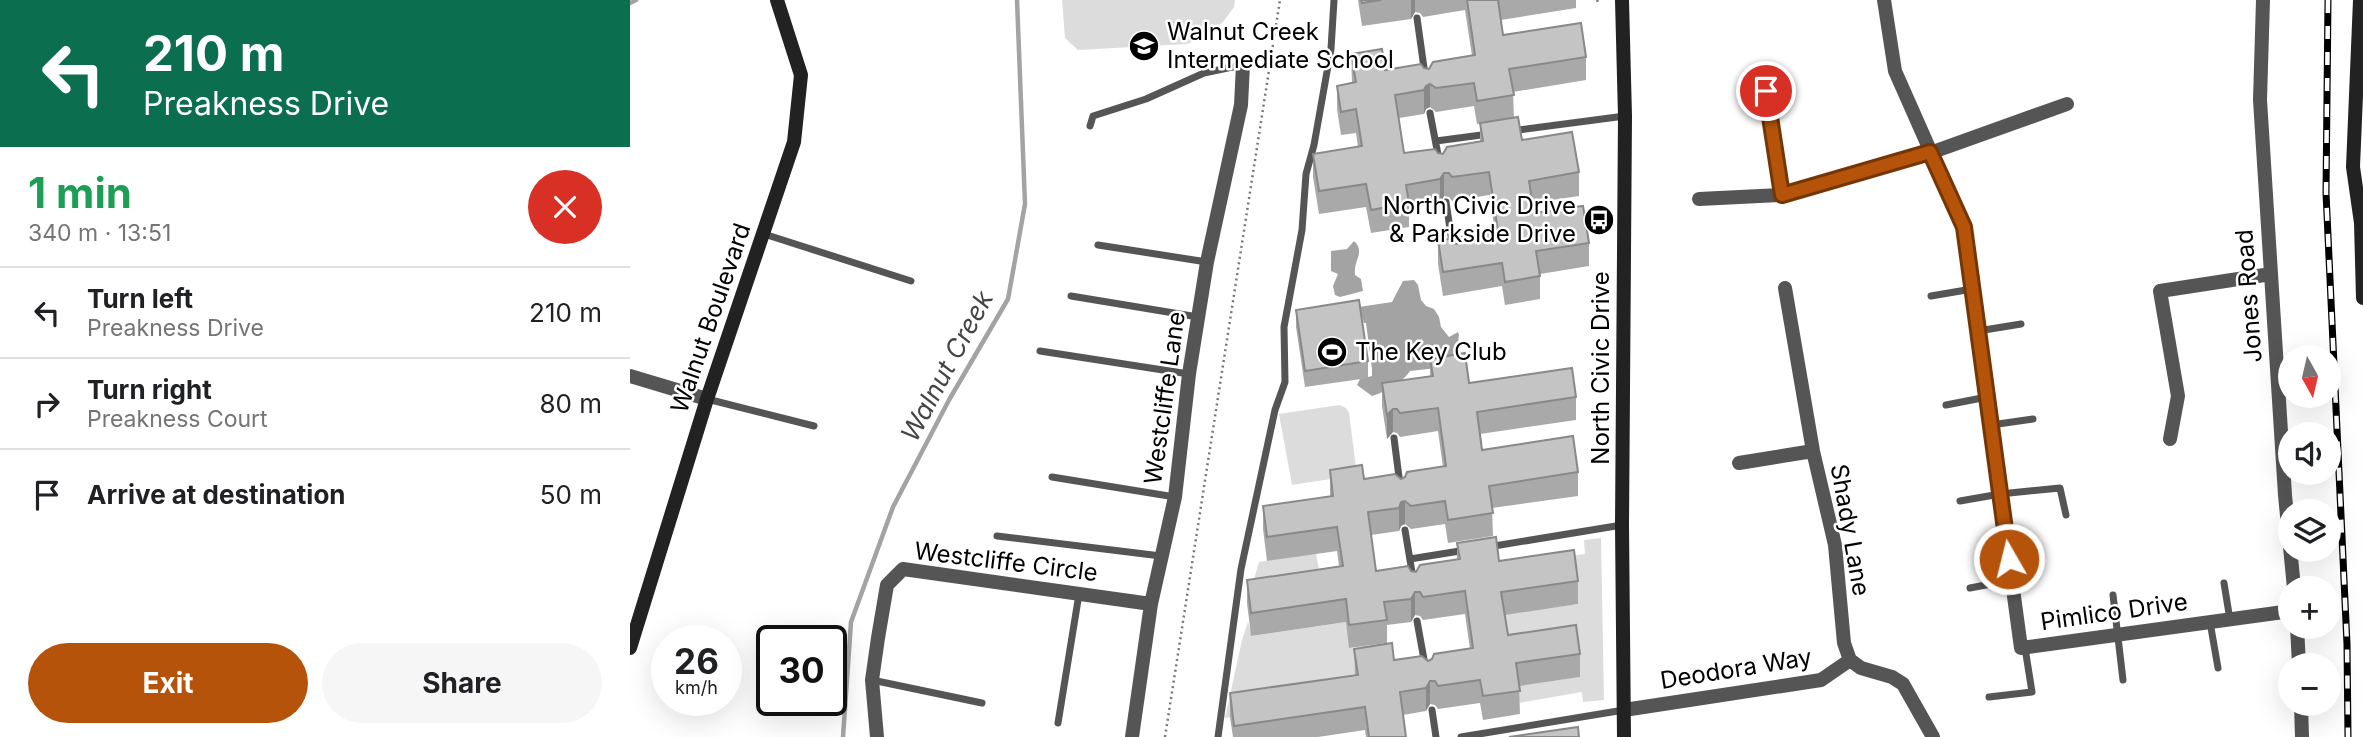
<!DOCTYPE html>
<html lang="en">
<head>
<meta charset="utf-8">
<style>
	:root { --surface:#fff; --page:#f6f6f6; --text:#202124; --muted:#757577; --line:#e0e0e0; --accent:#b45309 }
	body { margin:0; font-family:Inter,sans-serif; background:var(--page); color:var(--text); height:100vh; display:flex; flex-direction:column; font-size:26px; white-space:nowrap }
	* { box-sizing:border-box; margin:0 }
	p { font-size:23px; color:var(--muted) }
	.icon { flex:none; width:38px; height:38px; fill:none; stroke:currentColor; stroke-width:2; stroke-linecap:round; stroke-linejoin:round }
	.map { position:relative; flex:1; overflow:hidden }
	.details { display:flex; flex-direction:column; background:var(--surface); width:630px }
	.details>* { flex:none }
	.banner { background:#0b6e4f; color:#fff; overflow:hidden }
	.needle { width:46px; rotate:172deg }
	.buttons { position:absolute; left:1648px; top:345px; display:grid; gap:14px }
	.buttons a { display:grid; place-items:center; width:63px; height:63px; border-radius:50%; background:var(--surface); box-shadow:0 7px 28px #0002; font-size:35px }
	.speed { position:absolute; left:21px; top:625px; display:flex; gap:14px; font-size:35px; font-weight:700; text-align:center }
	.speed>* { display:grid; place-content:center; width:91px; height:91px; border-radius:50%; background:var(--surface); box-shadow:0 7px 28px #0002; line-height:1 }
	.speed small { font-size:18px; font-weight:400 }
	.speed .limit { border:4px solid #111; border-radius:10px; background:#fff; color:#111 }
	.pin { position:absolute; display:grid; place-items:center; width:60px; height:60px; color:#fff; margin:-30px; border:4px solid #fff; border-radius:50%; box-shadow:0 2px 7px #0007 }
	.me { position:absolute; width:77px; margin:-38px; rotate:352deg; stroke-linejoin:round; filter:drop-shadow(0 0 5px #0008) }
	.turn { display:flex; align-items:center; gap:24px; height:147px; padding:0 28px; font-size:32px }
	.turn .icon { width:91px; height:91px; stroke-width:2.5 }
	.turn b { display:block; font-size:49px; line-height:60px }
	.round { display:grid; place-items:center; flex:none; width:74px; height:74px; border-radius:37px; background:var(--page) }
	.head { display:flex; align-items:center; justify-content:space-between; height:119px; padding:0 28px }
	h1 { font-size:42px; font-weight:700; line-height:52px; color:#1e9e55 }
	.primary-button { display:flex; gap:14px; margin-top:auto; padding:14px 28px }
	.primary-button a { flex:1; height:80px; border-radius:42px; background:var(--accent); color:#fff; font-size:28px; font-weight:700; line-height:80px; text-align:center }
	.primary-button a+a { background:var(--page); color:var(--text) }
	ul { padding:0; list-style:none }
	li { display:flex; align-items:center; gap:21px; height:91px; padding:0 28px; border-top:2px solid var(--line) }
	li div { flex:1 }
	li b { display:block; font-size:26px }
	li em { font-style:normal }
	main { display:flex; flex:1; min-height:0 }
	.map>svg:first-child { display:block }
</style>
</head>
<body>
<main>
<section class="details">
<div class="banner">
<div class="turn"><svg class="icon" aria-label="left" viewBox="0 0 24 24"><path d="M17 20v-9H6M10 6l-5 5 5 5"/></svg><div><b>210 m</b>Preakness Drive</div></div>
</div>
<div class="head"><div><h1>1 min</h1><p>340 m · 13:51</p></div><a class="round" style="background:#d93025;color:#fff"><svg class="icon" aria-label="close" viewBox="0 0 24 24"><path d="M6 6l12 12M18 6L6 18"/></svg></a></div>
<ul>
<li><svg class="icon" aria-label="left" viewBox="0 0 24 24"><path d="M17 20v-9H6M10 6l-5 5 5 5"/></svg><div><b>Turn left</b><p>Preakness Drive</p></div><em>210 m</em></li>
<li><svg class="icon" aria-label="right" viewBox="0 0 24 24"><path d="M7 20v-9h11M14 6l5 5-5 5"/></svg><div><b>Turn right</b><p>Preakness Court</p></div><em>80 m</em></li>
<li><svg class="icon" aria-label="arrive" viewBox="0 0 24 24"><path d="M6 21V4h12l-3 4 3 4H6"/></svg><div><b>Arrive at destination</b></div><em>50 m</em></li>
</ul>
<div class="primary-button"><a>Exit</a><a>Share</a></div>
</section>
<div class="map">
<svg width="1733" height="737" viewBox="0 0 1733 737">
	<rect width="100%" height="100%" fill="#fff"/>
	<path fill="#dcdcdc" d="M432,0H605L604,7L593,22L578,34L557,44L448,50L435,38Z
		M709,405L716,408L719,413L727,475L662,485L649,414Z
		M971,538L974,700L953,702L952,692L888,703L886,686L950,677L878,658L871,615L948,604L866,565L955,554L954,540Z
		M686,553L693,592L617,603L629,562Z
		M618,622L622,636L716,622L720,648L757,643L762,666L728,698L595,718L612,640Z"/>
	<path fill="#a3a3a3" d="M724,241C736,252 723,260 725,275L731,279L733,291L710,297L705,295L703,286L708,274L701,271V251L717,249Z
		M784,280L788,285L791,300L796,306L804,309L809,317L811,327L819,337L828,332L829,335L825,366L780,371C773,382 755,392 742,396L727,385L730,379L742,376V369L736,323H734L729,307L762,302L773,281Z"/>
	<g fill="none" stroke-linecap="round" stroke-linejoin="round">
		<path stroke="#a3a3a3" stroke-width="4.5" d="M0,3L6,0
			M213,737L221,622L263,507L319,400L378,299L395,204L387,0"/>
		<path stroke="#777" stroke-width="2.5" stroke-dasharray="2 3.5" stroke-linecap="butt" d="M967,0L968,2
			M623,59L641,49
			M535,737L650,0"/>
		<path stroke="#555" stroke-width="7" d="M787,18L795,75
			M800,113L809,160
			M460,126L463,116L516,99L574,73L612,65
			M881,131L995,116
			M806,141L859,134
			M816,202L823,249
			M134,234L281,281
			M468,245L577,262
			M441,296L568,317
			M1301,296L1342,289
			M1348,331L1391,324
			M410,351L559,374
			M77,399L184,426
			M1316,405L1357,397
			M1361,425L1403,419
			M764,438L770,485
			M422,477L545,497
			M1330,501L1370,494L1430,488L1436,515
			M775,530L783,578
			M367,536L531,556
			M858,547L992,525
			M780,559L836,550
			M1594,583L1600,620
			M1340,588L1382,580
			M1483,595L1493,680
			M787,621L795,665
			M1580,622L1588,668
			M242,680L352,703
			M1359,697L1402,692L1395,648
			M802,710L806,737
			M428,723L449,594
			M588,737L611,569L645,410L655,382L654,327L672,230L676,174L684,145L701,49L704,0
			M831,737L994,710"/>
		<path stroke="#555" stroke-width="14" d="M1254,0L1265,71L1334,227L1391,648L1661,611
			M1633,0L1630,100L1655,495L1664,588
			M1136,91L1151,195
			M1069,199L1151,195L1300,153L1437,104
			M1155,288L1183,451L1205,545L1214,643L1220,660L1231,668L1262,677L1273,684L1303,737
			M0,376L77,399
			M1540,439L1548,396L1530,291L1641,274
			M1109,463L1183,451
			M1667,626L1669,665
			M1671,704L1672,737
			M994,710L1191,680L1220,660
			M247,737L242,680L248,638L257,585L273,569L521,604
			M502,737L521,604L545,497L559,374L577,262L611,105L613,65"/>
		<path stroke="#222" stroke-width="14" d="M992,0L995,116L992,525L994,737
			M1730,0L1723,167L1731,223L1733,298
			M0,648L77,399L164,142L171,75L147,0"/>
		<g stroke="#000" stroke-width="7">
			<path id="rail" d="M1698,0L1696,193L1717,644L1718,737"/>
		</g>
		<use href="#rail" stroke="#fff" stroke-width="4.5" stroke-dasharray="13" stroke-linecap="butt"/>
	</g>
	<path fill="#a9a9a9" d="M728,0H946V8L871,20L873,35L956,57V80L883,92L884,118L847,124L844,106L806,112L800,107L796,109L794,114L769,118L774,153L813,154L850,141V123L892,140L949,172V196L902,203L904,213L959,243V266L910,274V299L875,305L872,286L813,296L808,264V240L827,244L865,231L859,195L822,201L819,197L814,196L810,203L779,208V227L741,233L736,207L689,214L683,177V154L728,147L726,133L711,135L707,109V86L722,83L721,54L755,70L799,69L842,56L835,10L793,17L790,13L785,12L781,19L732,26Z
		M666,310L738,361V378L675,387L666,327Z
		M800,359L839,383L946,397V420L850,434L852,450L948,472V496L862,508L863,536L818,543L815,524L781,529L775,524L771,526L769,531L741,535L746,571L786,572L827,559V543L869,561L948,581V604L875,615L878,635L950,654V677L889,686L890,714L853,720L850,703L808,709L805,705L800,704L796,711L773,715L776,737H736L735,730L688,737H603L600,717V693L725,675L724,649L764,660L798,661L840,649L835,614L793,620L790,616L785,615L781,622L757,625V643L719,648L716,622L621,636L617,603V580L709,566L707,551L637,561L633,529V506L700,496V470L734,479H771L813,467L808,431L770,437L767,433L763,432L757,439L752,406V383L800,376Z"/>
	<path fill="#898989" d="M781,0H785V12L781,19Z
		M800,84V107L796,109L794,114V90L796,86Z
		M814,173V196L810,203V179Z
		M763,409V432L757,439V415Z
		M775,501V524L771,526L769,531V508L771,502Z
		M785,592V615L781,622V599Z
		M800,681V704L796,711V688Z"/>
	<path fill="#c4c4c4" stroke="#898989" stroke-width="2" d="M731,0H751L732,3Z
		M837,0H868L873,35L951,23L956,57L879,69L884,95L847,101L844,83L806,88L800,84L796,86L794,90L765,95L774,153L805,149L808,153L813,154L817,147L853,141L850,123L888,117L892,140L942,132L949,172L899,181L904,213L953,206L959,243L906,251L910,276L875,282L872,263L813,272L808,240L819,239L822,243L827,244L831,237L868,231L859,172L822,177L819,173H814L810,179L776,185L779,203L741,210L736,184L689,191L683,154L732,146L726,109L711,112L707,86L726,82L721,54L752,49L755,70L791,64L794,68L799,69L803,62L845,55Z
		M729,300L738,361L675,371L666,310Z
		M835,353L839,383L942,368L946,397L847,412L852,450L943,436L948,472L859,486L863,513L818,520L815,501L781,506L775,501L771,502L769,508L738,512L746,571L778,566L781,571L786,572L790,565L830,559L827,543L866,537L869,561L944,550L948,581L871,592L878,635L946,625L950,654L886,663L890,691L853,696L850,680L808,686L805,681H800L796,688L770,692L776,737H739L735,707L604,726L600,693L728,675L724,649L762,643L764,660L792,656L798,661L802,659L804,654L843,648L835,591L793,597L790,592H785L781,599L754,602L757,620L719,625L716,599L621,613L617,580L713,566L707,527L637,537L633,506L703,496L700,470L732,465L734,479L765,474L771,479L775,477L777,472L816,466L808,408L770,413L767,409H763L757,415L752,383L803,376L800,359Z
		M948,727L949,737H879Z"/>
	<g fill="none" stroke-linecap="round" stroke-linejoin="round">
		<g stroke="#753606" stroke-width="18">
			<path id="route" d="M1136,91L1152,195L1300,152L1334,227L1379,559"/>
		</g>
		<use href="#route" stroke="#b45309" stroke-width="12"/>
	</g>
	<defs>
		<g id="school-disc" transform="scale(1.575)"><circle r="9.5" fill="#000" stroke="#fff"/><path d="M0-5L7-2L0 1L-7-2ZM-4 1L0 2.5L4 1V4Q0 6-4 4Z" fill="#fff"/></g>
		<g id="bus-disc" transform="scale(1.575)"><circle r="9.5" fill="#000" stroke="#fff"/><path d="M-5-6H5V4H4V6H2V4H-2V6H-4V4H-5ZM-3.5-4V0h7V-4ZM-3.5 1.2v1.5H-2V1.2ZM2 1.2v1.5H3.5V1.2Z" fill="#fff"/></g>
		<g id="stadium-disc" transform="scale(1.575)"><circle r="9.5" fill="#000" stroke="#fff"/><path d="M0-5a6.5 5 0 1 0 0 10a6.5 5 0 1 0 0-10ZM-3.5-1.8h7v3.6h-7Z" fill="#fff"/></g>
	</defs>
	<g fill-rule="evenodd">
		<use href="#school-disc" x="514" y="46"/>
		<use href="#bus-disc" x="969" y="220"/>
		<use href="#stadium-disc" x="702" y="352"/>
	</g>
	<g text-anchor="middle" stroke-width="5" stroke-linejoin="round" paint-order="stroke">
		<g font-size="24" fill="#000" stroke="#fff" text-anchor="start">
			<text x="537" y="40">Walnut Creek<tspan x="537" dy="28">Intermediate School</tspan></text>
			<text x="946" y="214" text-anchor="end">North Civic Drive<tspan x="946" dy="28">&amp; Parkside Drive</tspan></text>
			<text x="725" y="360">The Key Club</text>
		</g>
		<g font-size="24" fill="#000" stroke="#fff">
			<text transform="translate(1619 296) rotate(-94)" y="8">Jones Road</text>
			<text transform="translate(81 318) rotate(-71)" y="8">Walnut Boulevard</text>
			<text transform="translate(971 368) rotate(-90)" y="8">North Civic Drive</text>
			<text transform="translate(535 398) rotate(-82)" y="8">Westcliffe Lane</text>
			<text transform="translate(1220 530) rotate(80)" y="8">Shady Lane</text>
			<text transform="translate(376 562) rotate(7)" y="8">Westcliffe Circle</text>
			<text transform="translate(1484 612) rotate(-8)" y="8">Pimlico Drive</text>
			<text transform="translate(1106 669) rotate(-9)" y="8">Deodora Way</text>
		</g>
		<g font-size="26" font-style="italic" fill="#444" stroke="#fff">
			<text transform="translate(317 366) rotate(-62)" y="9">Walnut Creek</text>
		</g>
	</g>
</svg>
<div class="buttons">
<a><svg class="needle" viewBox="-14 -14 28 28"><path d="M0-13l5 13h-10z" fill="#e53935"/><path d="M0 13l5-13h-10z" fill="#757577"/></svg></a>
<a><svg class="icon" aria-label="sound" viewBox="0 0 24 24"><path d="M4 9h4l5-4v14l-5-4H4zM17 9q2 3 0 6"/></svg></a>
<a><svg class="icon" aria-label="layers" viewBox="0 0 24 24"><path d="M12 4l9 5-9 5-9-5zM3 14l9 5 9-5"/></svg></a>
<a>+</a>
<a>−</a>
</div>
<div class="speed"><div>26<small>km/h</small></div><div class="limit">30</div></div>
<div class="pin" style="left:1136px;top:91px;background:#d93025"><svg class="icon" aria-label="arrive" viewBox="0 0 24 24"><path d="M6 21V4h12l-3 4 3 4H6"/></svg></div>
<svg class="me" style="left:1379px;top:559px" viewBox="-20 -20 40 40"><circle r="17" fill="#b45309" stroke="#fff" stroke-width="3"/><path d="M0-11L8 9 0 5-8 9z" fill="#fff"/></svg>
</div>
</main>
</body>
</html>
